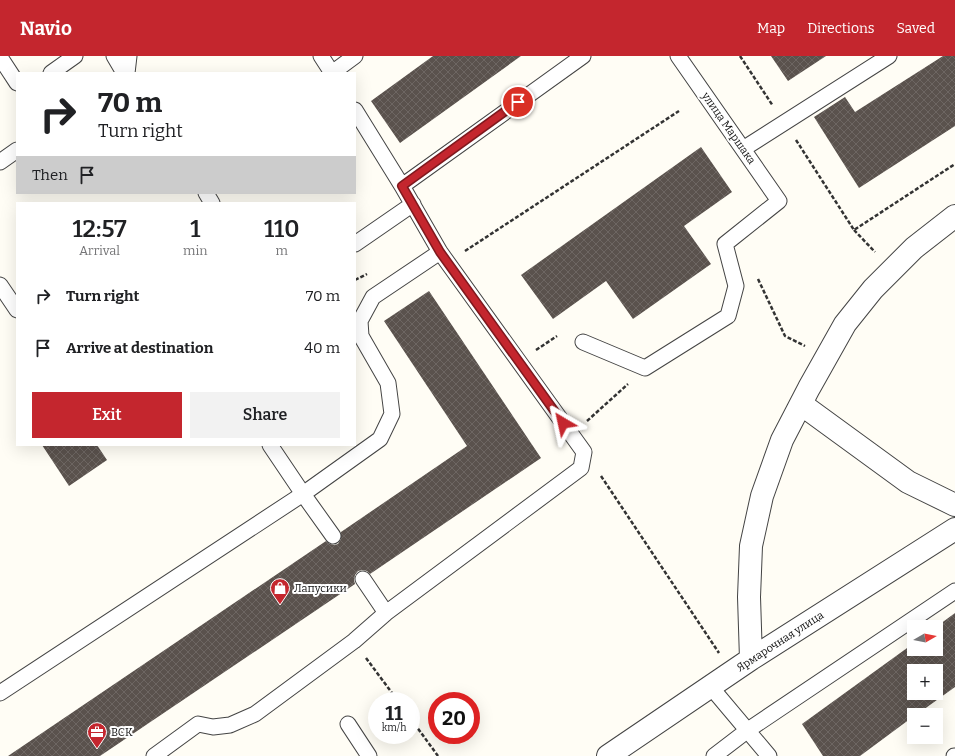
<!DOCTYPE html>
<html lang="en">
<head>
<meta charset="utf-8">
<style>
	:root { --surface:#fff; --page:#f2f2f2; --text:#202124; --muted:#757577; --accent:#c4262e }
	body { margin:0; font-family:Bitter,serif; background:var(--page); color:var(--text); height:100vh; display:flex; flex-direction:column; font-size:15px; white-space:nowrap }
	* { box-sizing:border-box; margin:0 }
	p { font-size:13px; color:var(--muted) }
	.icon { flex:none; width:22px; height:22px; fill:none; stroke:currentColor; stroke-width:2; stroke-linecap:round; stroke-linejoin:round }
	.map { position:relative; flex:1; overflow:hidden }
	.sheet { position:absolute; left:16px; top:146px; width:340px; height:244px; display:flex; flex-direction:column; background:var(--surface); border-radius:0px; box-shadow:0 4px 16px #0002 }
	.sheet>* { flex:none }
	.banner { position:absolute; left:16px; top:16px; width:340px; height:122px; border-radius:0px; box-shadow:0 4px 16px #0002; background:#fff; color:var(--text); overflow:hidden }
	.needle { width:26px; rotate:81deg }
	.controls { position:absolute; left:907px; top:564px; display:grid; gap:8px }
	.controls a { display:grid; place-items:center; width:36px; height:36px; border-radius:0px; background:var(--surface); box-shadow:0 4px 16px #0002; font-size:20px }
	.speed { position:absolute; left:368px; top:636px; display:flex; gap:8px; font-size:20px; font-weight:700; text-align:center }
	.speed>* { display:grid; place-content:center; width:52px; height:52px; border-radius:50%; background:var(--surface); box-shadow:0 4px 16px #0002; line-height:1 }
	.speed small { font-size:10px; font-weight:400 }
	.speed .limit { border:6px solid #d22; background:#fff; color:#111 }
	.pin { position:absolute; display:grid; place-items:center; width:34px; height:34px; color:#fff; margin:-17px; border:2px solid #fff; border-radius:50%; box-shadow:0 1px 4px #0007 }
	.me { position:absolute; width:44px; margin:-22px; rotate:324deg; stroke-linejoin:round; filter:drop-shadow(0 0 3px #0008) }
	.turn { display:flex; align-items:center; gap:14px; height:84px; padding:0 16px; font-size:18px }
	.turn .icon { width:52px; height:52px; stroke-width:2.5 }
	.turn b { display:block; font-size:28px; line-height:34px }
	.then { display:flex; align-items:center; height:38px; padding:0 16px; background:#0003; gap:8px; font-size:15px }
	.eta { display:flex; justify-content:space-evenly; align-items:center; height:68px; text-align:center }
	.eta b { font-size:24px; font-weight:600; line-height:28px }
	.button { display:flex; gap:8px; margin-top:auto; padding:8px 16px }
	.button a { flex:1; height:46px; border-radius:0px; background:var(--accent); color:#fff; font-size:16px; font-weight:600; line-height:46px; text-align:center }
	.button a+a { background:var(--page); color:var(--text) }
	ul { padding:0; list-style:none }
	li { display:flex; align-items:center; gap:12px; height:52px; padding:0 16px }
	li div { flex:1 }
	li b { display:block; font-size:15px }
	li em { font-style:normal }
	header { display:flex; align-items:center; gap:24px; box-sizing:border-box; height:56px; padding:0 20px; background:var(--accent); color:#fff }
	header strong { font-size:19px }
	nav { display:flex; gap:22px; margin-inline-start:auto; font-size:14px }
	.map>svg:first-child { display:block }
</style>
</head>
<body>
<header>
<strong>Navio</strong>
<nav><a>Map</a><a>Directions</a><a>Saved</a></nav>
</header>
<div class="map">
<svg width="955" height="700" viewBox="0 0 955 700">
	<defs>
		<pattern id="building-cross-hatch" width="8" height="8" patternUnits="userSpaceOnUse"><rect width="8" height="8" fill="#5a524d"/><path d="M0 0l8 8M0 8l8-8" fill="none" stroke="#6d6662"/></pattern>
	</defs>
	<rect width="100%" height="100%" fill="#fffdf5"/>
	<path fill="url(#building-cross-hatch)" fill-rule="evenodd" d="M433,0H521L400,87L371,45Z
		M771,0H826L788,25Z
		M943,0H955V70L859,132L814,61L845,41L855,56Z
		M701,91L732,136L684,170L711,208L633,263L606,225L553,263L521,219Z
		M429,235L541,402L370,518L367,515L362,514L358,515L355,519L354,524L355,528L100,700H8L326,485L330,488L334,489L338,488L341,483V476L467,390L384,265Z
		M42,389H97L107,404L69,430Z
		M955,557V631L916,659H914V660L860,700H823L802,668L914,587V593H936V571ZM914,615H936V637H914Z"/>
	<g fill="none" stroke-linecap="round" stroke-linejoin="round">
		<g stroke="#444" stroke-width="17">
			<path id="service" d="M114,0L124,17
				M321,0L332,17
				M0,1L17,27
				M51,17L75,0
				M127,17L129,0
				M332,17L355,0
				M743,93L889,0
				M0,106L17,94
				M402,130L583,0
				M206,137L212,147
				M355,188L413,148
				M0,229L17,254
				M583,286L645,312L728,260L736,230L725,188L779,145L678,0
				M270,389L303,438L333,480
				M363,523L386,557
				M710,630L769,700
				M0,637L303,438L380,383L392,358L388,327L361,280L360,265L373,241L440,196
				M348,668L369,700
				M154,700L198,668L213,671L230,669L255,658L354,585L386,557L581,412L584,396L440,196L402,130L355,54
				M714,700L748,674L955,535
				M954,700H955"/>
		</g>
		<g stroke="#444" stroke-width="24">
			<path id="minor" d="M801,348L908,426L955,449
				M751,603L749,541L751,490L762,440L782,384L809,332L845,268L873,233L914,192L955,160
				M608,700L751,603L955,473"/>
		</g>
		<path stroke="#333" stroke-width="2.5" stroke-dasharray="4 2" stroke-linecap="butt" d="M740,0L773,50
			M796,84L854,174L955,108
			M854,174L875,196
			M465,195L679,55
			M758,223L785,280L805,290
			M355,224L367,218
			M536,294L557,280
			M587,365L628,328
			M601,420L719,597
			M366,602L398,645
			M411,663L438,700"/>
		<use href="#service" stroke="#fff" stroke-width="15"/>
		<use href="#minor" stroke="#fff" stroke-width="22"/>
	</g>
	<g fill="none" stroke-linecap="round" stroke-linejoin="round">
		<g stroke="#7f191e" stroke-width="10">
			<path id="route" d="M518,46L402,130L440,196L563,367"/>
		</g>
		<use href="#route" stroke="#c4262e" stroke-width="7"/>
	</g>
	<defs>
		<g id="shop-pin" transform="scale(1)"><path d="M0 17L-7.5 6A9.5 9.5 0 1 1 7.5 6Z" fill="#c4262e" stroke="#fff"/><path d="M-5-2.5h2.3a2.7 3.5 0 0 1 5.4 0H5L5.5 6h-11ZM-1.5-2.5h3a1.5 2.3 0 0 0-3 0Z" fill="#fff"/></g>
		<g id="office-pin" transform="scale(1)"><path d="M0 17L-7.5 6A9.5 9.5 0 1 1 7.5 6Z" fill="#c4262e" stroke="#fff"/><path d="M-6-3h4V-5.5h4V-3h4V5H-6ZM-1-4.5V-3h2v-1.5ZM-6 0V1H6V0Z" fill="#fff"/></g>
	</defs>
	<g fill-rule="evenodd">
		<use href="#shop-pin" x="280" y="532"/>
		<use href="#office-pin" x="97" y="676"/>
	</g>
	<g text-anchor="middle" stroke-width="4" stroke-linejoin="round" paint-order="stroke">
		<g font-size="11" fill="#111" stroke="#fff">
			<text transform="translate(729 72) rotate(55)" y="4">улица Маршака</text>
			<text transform="translate(780 585) rotate(-33)" y="4">Ярмарочная улица</text>
		</g>
		<g font-size="11" fill="#111" stroke="#fff" text-anchor="start">
			<text x="294" y="536">Лапусики</text>
			<text x="111" y="680">ВСК</text>
		</g>
	</g>
</svg>
<div class="controls">
<a><svg class="needle" viewBox="-14 -14 28 28"><path d="M0-13l5 13h-10z" fill="#e53935"/><path d="M0 13l5-13h-10z" fill="#757577"/></svg></a>
<a>+</a>
<a>−</a>
</div>
<div class="speed"><div>11<small>km/h</small></div><div class="limit">20</div></div>
<div class="pin" style="left:518px;top:46px;background:#d93025"><svg class="icon" aria-label="arrive" viewBox="0 0 24 24"><path d="M6 21V4h12l-3 4 3 4H6"/></svg></div>
<svg class="me" style="left:563px;top:367px" viewBox="-20 -20 40 40"><path d="M0-17L14 15 0 8-14 15z" fill="#c4262e" stroke="#fff" stroke-width="4"/></svg>
<div class="banner">
<div class="turn"><svg class="icon" aria-label="right" viewBox="0 0 24 24"><path d="M7 20v-9h11M14 6l5 5-5 5"/></svg><div><b>70 m</b>Turn right</div></div>
<div class="then">Then<svg class="icon" aria-label="arrive" viewBox="0 0 24 24"><path d="M6 21V4h12l-3 4 3 4H6"/></svg></div>
</div>
<section class="sheet">
<div class="eta">
<div><b>12:57</b><p>Arrival</p></div>
<div><b>1</b><p>min</p></div>
<div><b>110</b><p>m</p></div>
</div>
<ul>
<li><svg class="icon" aria-label="right" viewBox="0 0 24 24"><path d="M7 20v-9h11M14 6l5 5-5 5"/></svg><div><b>Turn right</b></div><em>70 m</em></li>
<li><svg class="icon" aria-label="arrive" viewBox="0 0 24 24"><path d="M6 21V4h12l-3 4 3 4H6"/></svg><div><b>Arrive at destination</b></div><em>40 m</em></li>
</ul>
<div class="button"><a>Exit</a><a>Share</a></div>
</section>
</div>
</body>
</html>
